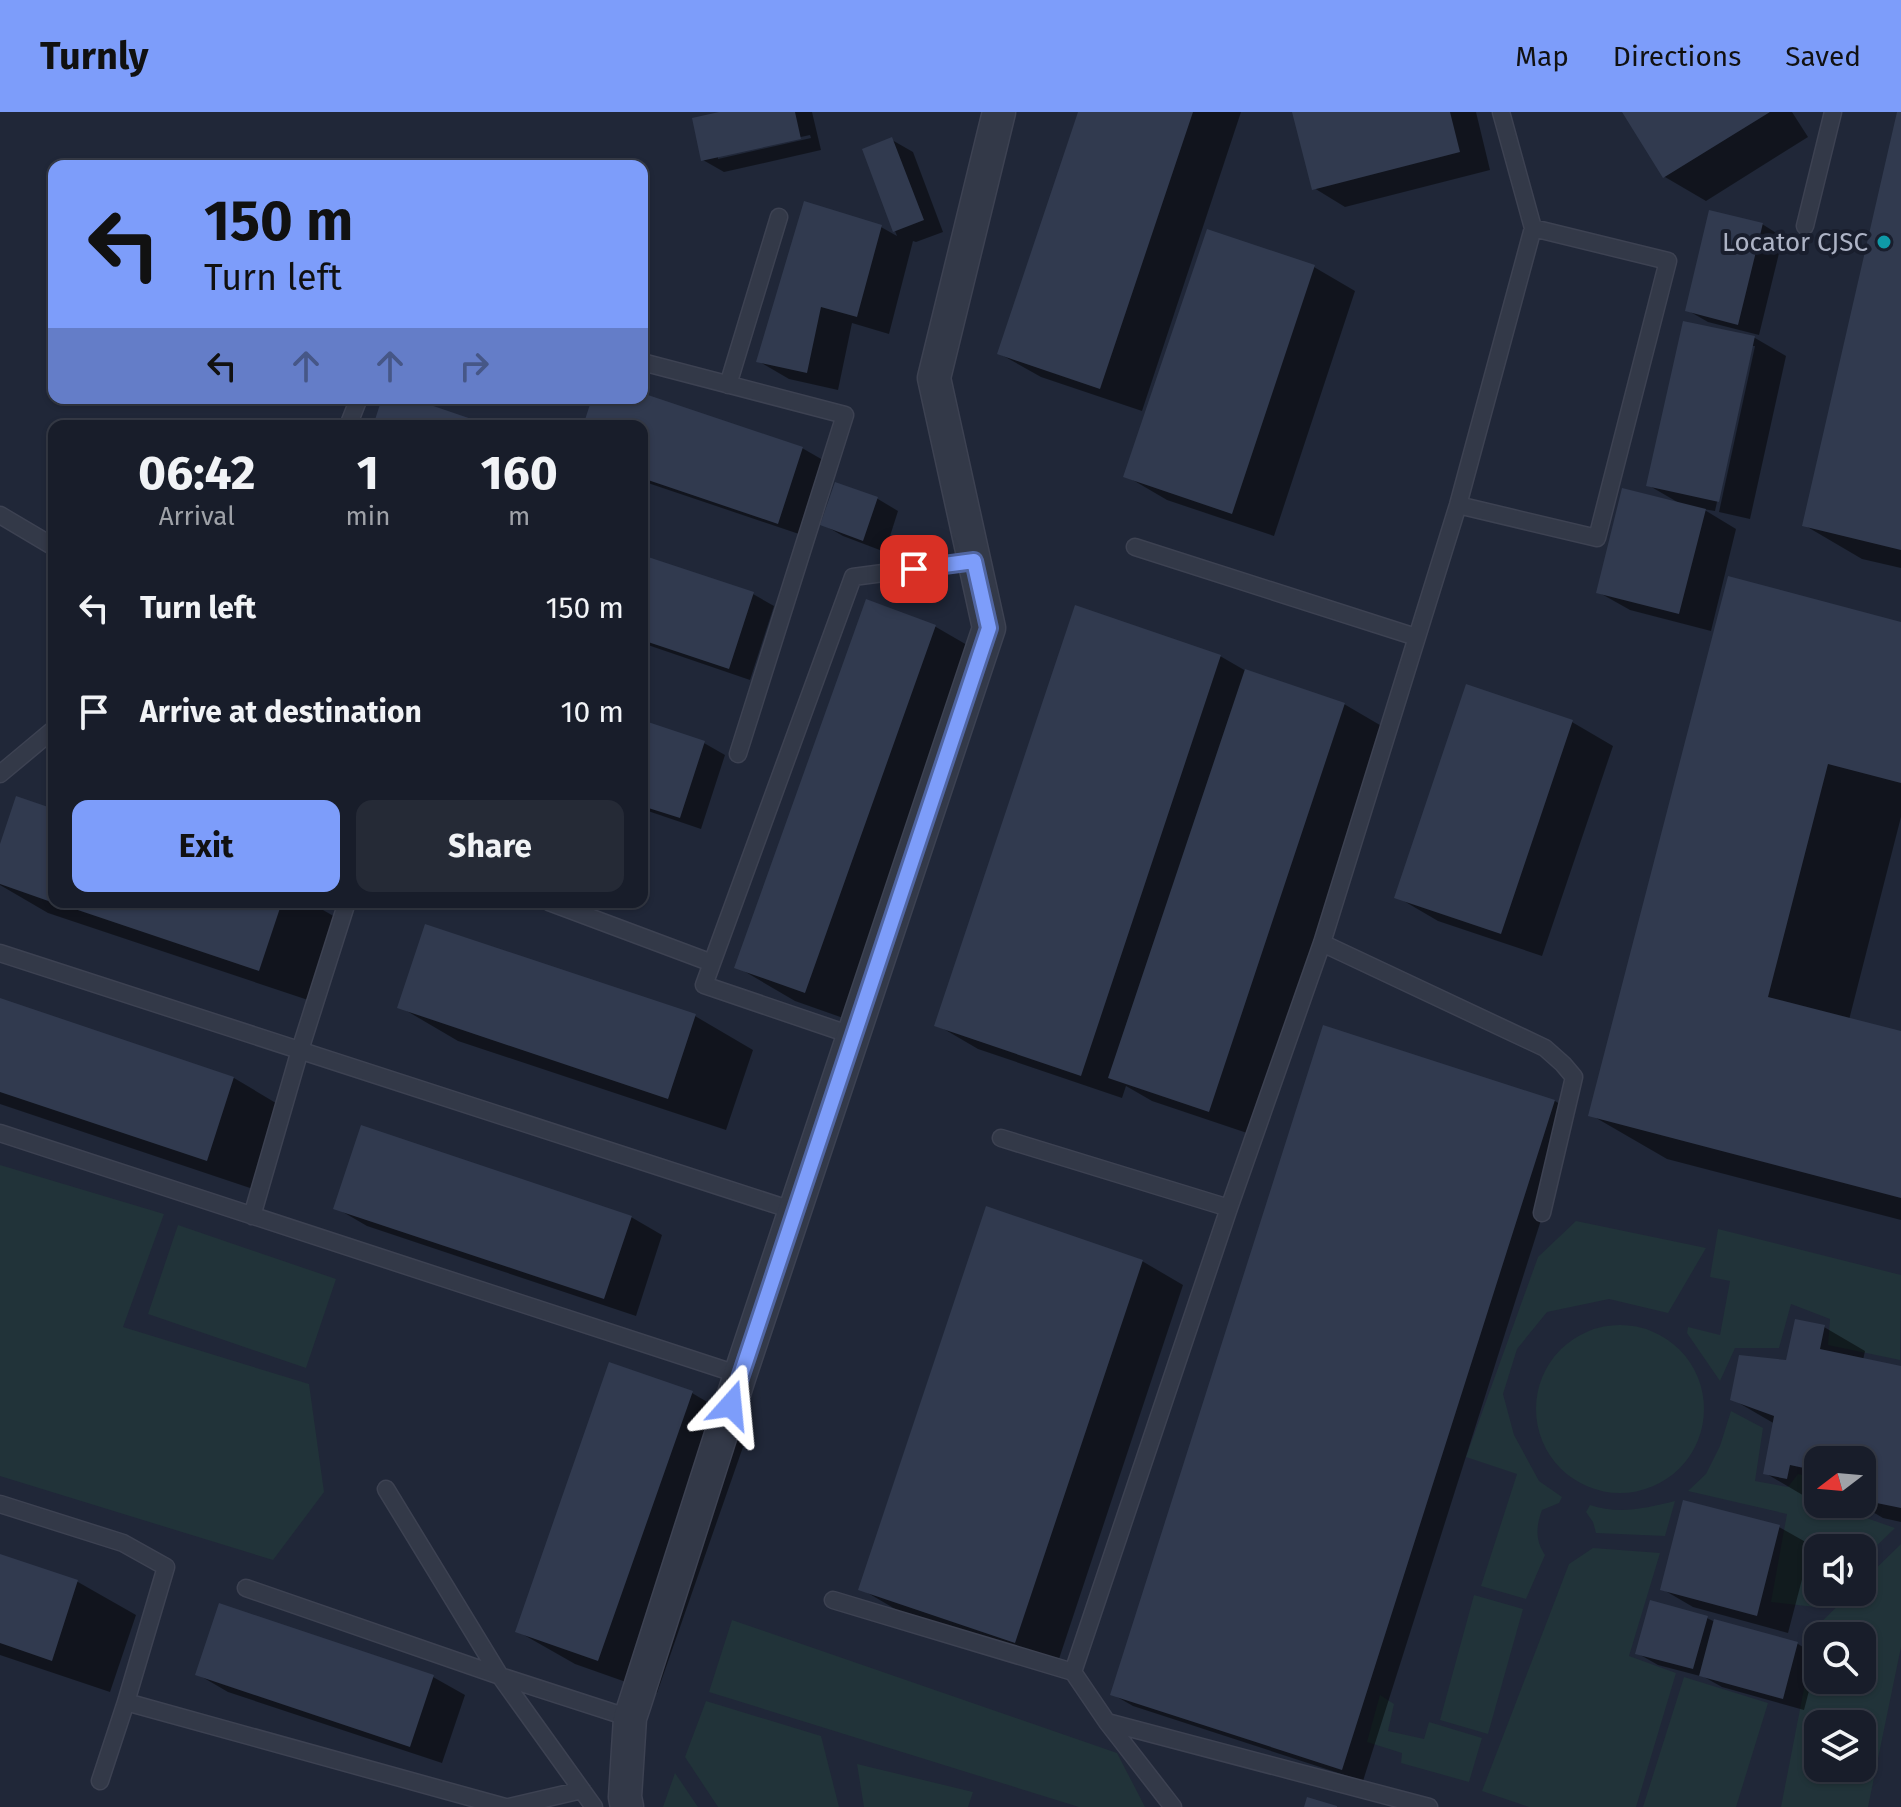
<!DOCTYPE html>
<html lang="en">
<head>
<meta charset="utf-8">
<style>
	:root { --surface:#181d2a; --page:#252a36; --text:#f1f3f6; --muted:#9fa2a8; --line:#363b47; --accent:#7d9dfa }
	body { margin:0; font-family:"Fira Sans",sans-serif; background:var(--page); color:var(--text); height:100vh; display:flex; flex-direction:column; font-size:30px; white-space:nowrap }
	* { box-sizing:border-box; margin:0 }
	p { font-size:26px; color:var(--muted) }
	.icon { flex:none; width:44px; height:44px; fill:none; stroke:currentColor; stroke-width:2; stroke-linecap:round; stroke-linejoin:round }
	.map { position:relative; flex:1; overflow:hidden }
	.drawer { position:absolute; left:48px; top:308px; width:600px; height:488px; display:flex; flex-direction:column; background:var(--surface); border-radius:16px; box-shadow:0 2px 6px #0004,0 0 0 2px var(--line) }
	.drawer>* { flex:none }
	.banner { position:absolute; left:48px; top:48px; width:600px; height:244px; border-radius:16px; box-shadow:0 2px 6px #0004,0 0 0 2px var(--line); background:#7d9dfa; color:#111; overflow:hidden }
	.needle { width:52px; rotate:254deg }
	.tools { position:absolute; left:1804px; top:1334px; display:grid; gap:16px }
	.tools a { display:grid; place-items:center; width:72px; height:72px; border-radius:16px; background:var(--surface); box-shadow:0 2px 6px #0004,0 0 0 2px var(--line); font-size:40px }
	.pin { position:absolute; display:grid; place-items:center; width:68px; height:68px; color:#fff; margin:-34px; border-radius:16px; box-shadow:0 4px 12px #0006 }
	.me { position:absolute; width:88px; margin:-44px; rotate:18deg; stroke-linejoin:round; filter:drop-shadow(0 0 6px #0008) }
	.turn { display:flex; align-items:center; gap:28px; height:168px; padding:0 24px; font-size:36px }
	.turn .icon { width:104px; height:104px; stroke-width:2.5 }
	.turn b { display:block; font-size:56px; line-height:68px }
	.lanes { display:flex; align-items:center; height:76px; padding:0 24px; background:#0003; justify-content:center; gap:40px; direction:ltr }
	.lanes .off { opacity:.35 }
	.eta { display:flex; justify-content:space-evenly; align-items:center; height:136px; text-align:center }
	.eta b { font-size:48px; font-weight:700; line-height:56px }
	.primary-button { display:flex; gap:16px; margin-top:auto; padding:16px 24px }
	.primary-button a { flex:1; height:92px; border-radius:16px; background:var(--accent); color:#111; font-size:32px; font-weight:700; line-height:92px; text-align:center }
	.primary-button a+a { background:var(--page); color:var(--text) }
	ul { padding:0; list-style:none }
	li { display:flex; align-items:center; gap:24px; height:104px; padding:0 24px }
	li div { flex:1 }
	li b { display:block; font-size:30px }
	li em { font-style:normal }
	header { display:flex; align-items:center; gap:48px; box-sizing:border-box; height:112px; padding:0 40px; background:var(--accent); color:#111 }
	header strong { font-size:38px }
	nav { display:flex; gap:44px; margin-inline-start:auto; font-size:28px }
	.map>svg:first-child { display:block }
</style>
</head>
<body>
<header>
<strong>Turnly</strong>
<nav><a>Map</a><a>Directions</a><a>Saved</a></nav>
</header>
<div class="map">
<svg width="1901" height="1695" viewBox="0 0 1901 1695">
	<rect width="100%" height="100%" fill="#202738"/>
	<path fill="#213339" fill-rule="evenodd" d="M0,1053L164,1102L123,1215L309,1272L324,1380L273,1448L0,1364Z
		M1576,1109L1706,1136L1668,1201L1609,1187L1547,1200L1517,1237L1503,1282L1514,1323L1539,1369L1562,1385L1559,1391L1542,1398C1536,1414 1535,1428 1545,1443L1526,1487L1481,1474L1517,1362L1466,1345L1538,1145Z
		M178,1113L336,1167L306,1256L148,1202Z
		M1718,1117L1901,1163L1900,1248L1828,1233L1830,1207L1791,1192L1779,1236H1735L1720,1269L1687,1221L1688,1215L1720,1223L1730,1169L1710,1165Z
		M1536 1297a84 84 0 1 1 168 0a84 84 0 1 1-168 0Z
		M1731,1299L1763,1316L1755,1369L1788,1375L1798,1362L1818,1367V1392H1835V1395L1895,1416L1862,1448V1436H1818V1480H1830L1815,1495L1771,1490L1787,1402L1688,1379L1706,1362L1720,1334Z
		M1675,1389L1665,1424L1596,1421L1593,1410L1586,1400L1590,1393C1619,1403 1646,1396 1675,1389Z
		M1901,1432V1535L1868,1695H1781L1816,1515L1852,1480H1862V1470ZM1818,1524H1862V1568H1818ZM1818,1612H1862V1656H1818Z
		M1593,1436L1660,1441L1629,1544L1676,1561L1636,1695H1529L1482,1679L1569,1452Z
		M1474,1483L1523,1497L1488,1622L1440,1608Z
		M732,1508L1117,1641L1145,1695H1079L709,1580Z
		M1684,1565L1768,1591L1736,1695H1643Z
		M1380,1583L1394,1592L1388,1619L1424,1627L1429,1610L1482,1626L1469,1670L1401,1651L1402,1641L1367,1630Z
		M706,1589L821,1624L839,1695H718L685,1645Z
		M857,1652L973,1680L968,1695H864Z
		M675,1661L698,1695H663Z"/>
	<path fill="#0007" fill-rule="evenodd" d="M728,0H812L821,38L724,60L703,48ZM810,23L811,26L718,47V43Z
		M1080,0H1241L1142,299L1041,265L1000,242Z
		M1294,0H1476L1490,58L1345,95L1314,76Z
		M1625,0H1792L1808,25L1706,89L1665,65Z
		M1900,0H1901V456L1862,447L1804,413Z
		M892,28L913,40L943,120L916,130L913,129L889,222L852,211L838,278L789,267L758,249L881,115L897,124L864,38Z
		M1762,112L1783,125L1759,223L1708,210L1687,198Z
		M1314,155L1355,179L1274,424L1167,388L1126,364Z
		M1684,211L1755,226L1786,244L1750,407L1719,400L1755,234H1751L1715,399L1703,397L1736,417L1711,519L1630,498L1598,480L1679,391L1648,373Z
		M642,283L802,336L823,348L799,422L642,369V314H585L595,286H642Z
		M836,372L878,387L898,399L885,440L843,424L822,412Z
		M642,445L753,482L774,494L750,568L642,531Z
		M867,490L936,515L993,548L863,913L795,889L737,855Z
		M1901,512V705L1849,908L1901,922V1108L1667,1047L1591,1003Z
		M1220,544L1246,559L1344,592L1385,616L1250,1022L1152,989L1126,974L1122,986L978,937L937,913Z
		M642,610L704,631L725,643L701,717L642,697Z
		M1572,610L1613,634L1542,844L1438,809L1397,785Z
		M54,699V790H309L344,810L317,891L48,801L0,773V739Z
		M0,888L234,966L291,1000L265,1081L0,992Z
		M400,895L695,904L753,938L726,1018L458,929Z
		M1324,915L1555,989L1575,1001L1363,1669L1133,1594L1112,1582Z
		M336,1096L631,1105L662,1123L636,1204L367,1114Z
		M1142,1149L1183,1173L1057,1553L902,1501L861,1477Z
		M1824,1215L1865,1239L1863,1248L1901,1256V1410L1883,1406L1859,1392H1862V1348H1818V1383L1805,1375V1380L1818,1387L1806,1385L1765,1361L1775,1312L1732,1287L1788,1250Z
		M692,1281L750,1315L657,1581L575,1552L517,1519Z
		M1779,1415L1811,1433L1788,1521L1693,1495L1662,1477Z
		M0,1444L78,1470L136,1503L110,1580L0,1543Z
		M220,1493L433,1565L465,1583L442,1651L228,1580L197,1562Z
		M1707,1506L1715,1510L1798,1532L1818,1544L1804,1598L1722,1575L1704,1565L1658,1553L1637,1541Z"/>
	<path fill="#313a4f" d="M719,0H795L801,27L701,49L692,6Z
		M1078,0H1193L1100,277L997,242Z
		M1292,0H1450L1460,40L1312,78Z
		M1622,0H1770L1663,66Z
		M1897,0H1901V438L1802,414Z
		M892,25L924,108L893,120L862,37Z
		M804,89L882,113L857,205L821,195L807,261L756,250Z
		M1709,98L1763,111L1738,213L1685,199Z
		M1207,117L1315,153L1232,402L1123,365Z
		M1683,209L1755,224L1719,390L1646,374Z
		M642,281L803,335L778,412L642,366V314H583L592,286H642Z
		M382,286H410L492,314H373Z
		M835,370L878,385L863,429L820,413Z
		M1622,376L1706,397L1679,502L1596,481Z
		M642,443L754,480L729,557L642,528Z
		M1728,464L1901,510V671L1828,652L1768,885L1901,919V1086L1588,1004Z
		M866,487L936,513L805,881L734,856Z
		M1075,493L1221,543L1081,964L934,914Z
		M1245,557L1345,591L1209,1000L1108,966Z
		M1466,572L1573,608L1501,822L1394,786Z
		M642,608L705,629L680,706L642,694Z
		M16,684L54,697V791L0,772V732Z
		M54,790H282L259,859Z
		M425,812L696,902L668,987L397,896Z
		M0,886L234,965L207,1049L0,980Z
		M1323,913L1555,988L1342,1658L1110,1583Z
		M361,1013L632,1104L604,1187L333,1097Z
		M986,1094L1143,1148L1015,1531L858,1478Z
		M1795,1207L1825,1213L1820,1237L1901,1254V1396L1862,1388V1348H1818V1359L1790,1353L1787,1367L1763,1362L1774,1304L1730,1288L1739,1243L1786,1248Z
		M609,1250L693,1279L598,1549L515,1520Z
		M1683,1388L1780,1413L1757,1504L1660,1478Z
		M0,1442L78,1468L52,1549L0,1531Z
		M1650,1488L1708,1504L1693,1557L1635,1542Z
		M219,1491L434,1563L410,1635L195,1563Z
		M1714,1507L1798,1530L1783,1587L1699,1564Z
		M1307,1685L1337,1694V1695H1304Z"/>
	<g fill="none" stroke-linecap="round" stroke-linejoin="round">
		<g stroke="#3d4252" stroke-width="19">
			<path id="service" d="M1805,114L1833,0
				M642,250L845,303L738,642
				M728,273L779,105
				M348,314L359,286
				M1458,393L1597,426L1668,149L1533,116
				M0,403L54,435
				M1135,435L1416,525
				M0,662L54,617
				M549,790L712,851
				M1322,831L1545,936L1563,952L1574,965L1542,1101
				M0,841L795,1099
				M854,924L704,873L853,465L974,449
				M0,1021L740,1263
				M1001,1026L1229,1096
				M252,1104L300,938L347,790
				M386,1377L500,1564L594,1695
				M0,1392L123,1431L166,1455L126,1590L100,1669
				M246,1476L500,1564L630,1606
				M833,1488L1073,1560
				M126,1590L505,1695
				M1107,1610L1429,1695
				M509,1695L582,1678
				M1173,1695L1107,1610L1073,1560L1229,1096L1322,831L1458,393L1533,116L1501,0"/>
		</g>
		<g stroke="#3d4252" stroke-width="35">
			<path id="minor" d="M627,1695L625,1685L630,1606L635,1591L740,1263L989,516L934,266L999,0"/>
		</g>
		<use href="#service" stroke="#333948" stroke-width="16"/>
		<use href="#minor" stroke="#333948" stroke-width="32"/>
	</g>
	<g fill="none" stroke-linecap="round" stroke-linejoin="round">
		<g stroke="#5166a2" stroke-width="20">
			<path id="route" d="M731,1293L989,516L974,449L914,457"/>
		</g>
		<use href="#route" stroke="#7d9dfa" stroke-width="14"/>
	</g>
	<circle fill="#0f9aa8" stroke="#191e2d" stroke-width="3" cx="1884" cy="130" r="8"/>
	<g text-anchor="middle" stroke-width="8" stroke-linejoin="round" paint-order="stroke">
		<g font-size="26" fill="#adb3c5" stroke="#191e2d" text-anchor="end">
			<text x="1868" y="139">Locator CJSC</text>
		</g>
	</g>
</svg>
<div class="tools">
<a><svg class="needle" viewBox="-14 -14 28 28"><path d="M0-13l5 13h-10z" fill="#e53935"/><path d="M0 13l5-13h-10z" fill="#9fa2a8"/></svg></a>
<a><svg class="icon" aria-label="sound" viewBox="0 0 24 24"><path d="M4 9h4l5-4v14l-5-4H4zM17 9q2 3 0 6"/></svg></a>
<a><svg class="icon" aria-label="search" viewBox="0 0 24 24"><circle cx="10" cy="10" r="6"/><path d="M15 15l6 6"/></svg></a>
<a><svg class="icon" aria-label="layers" viewBox="0 0 24 24"><path d="M12 4l9 5-9 5-9-5zM3 14l9 5 9-5"/></svg></a>
</div>
<div class="pin" style="left:914px;top:457px;background:#d93025"><svg class="icon" aria-label="arrive" viewBox="0 0 24 24"><path d="M6 21V4h12l-3 4 3 4H6"/></svg></div>
<svg class="me" style="left:731px;top:1293px" viewBox="-20 -20 40 40"><path d="M0-17L14 15 0 8-14 15z" fill="#7d9dfa" stroke="#fff" stroke-width="4"/></svg>
<div class="banner">
<div class="turn"><svg class="icon" aria-label="left" viewBox="0 0 24 24"><path d="M17 20v-9H6M10 6l-5 5 5 5"/></svg><div><b>150 m</b>Turn left</div></div>
<div class="lanes"><svg class="icon" aria-label="left" viewBox="0 0 24 24"><path d="M17 20v-9H6M10 6l-5 5 5 5"/></svg><svg class="icon off" aria-label="ahead" viewBox="0 0 24 24"><path d="M12 20V5M6 11l6-6 6 6"/></svg><svg class="icon off" aria-label="ahead" viewBox="0 0 24 24"><path d="M12 20V5M6 11l6-6 6 6"/></svg><svg class="icon off" aria-label="right" viewBox="0 0 24 24"><path d="M7 20v-9h11M14 6l5 5-5 5"/></svg></div>
</div>
<section class="drawer">
<div class="eta">
<div><b>06:42</b><p>Arrival</p></div>
<div><b>1</b><p>min</p></div>
<div><b>160</b><p>m</p></div>
</div>
<ul>
<li><svg class="icon" aria-label="left" viewBox="0 0 24 24"><path d="M17 20v-9H6M10 6l-5 5 5 5"/></svg><div><b>Turn left</b></div><em>150 m</em></li>
<li><svg class="icon" aria-label="arrive" viewBox="0 0 24 24"><path d="M6 21V4h12l-3 4 3 4H6"/></svg><div><b>Arrive at destination</b></div><em>10 m</em></li>
</ul>
<div class="primary-button"><a>Exit</a><a>Share</a></div>
</section>
</div>
</body>
</html>
